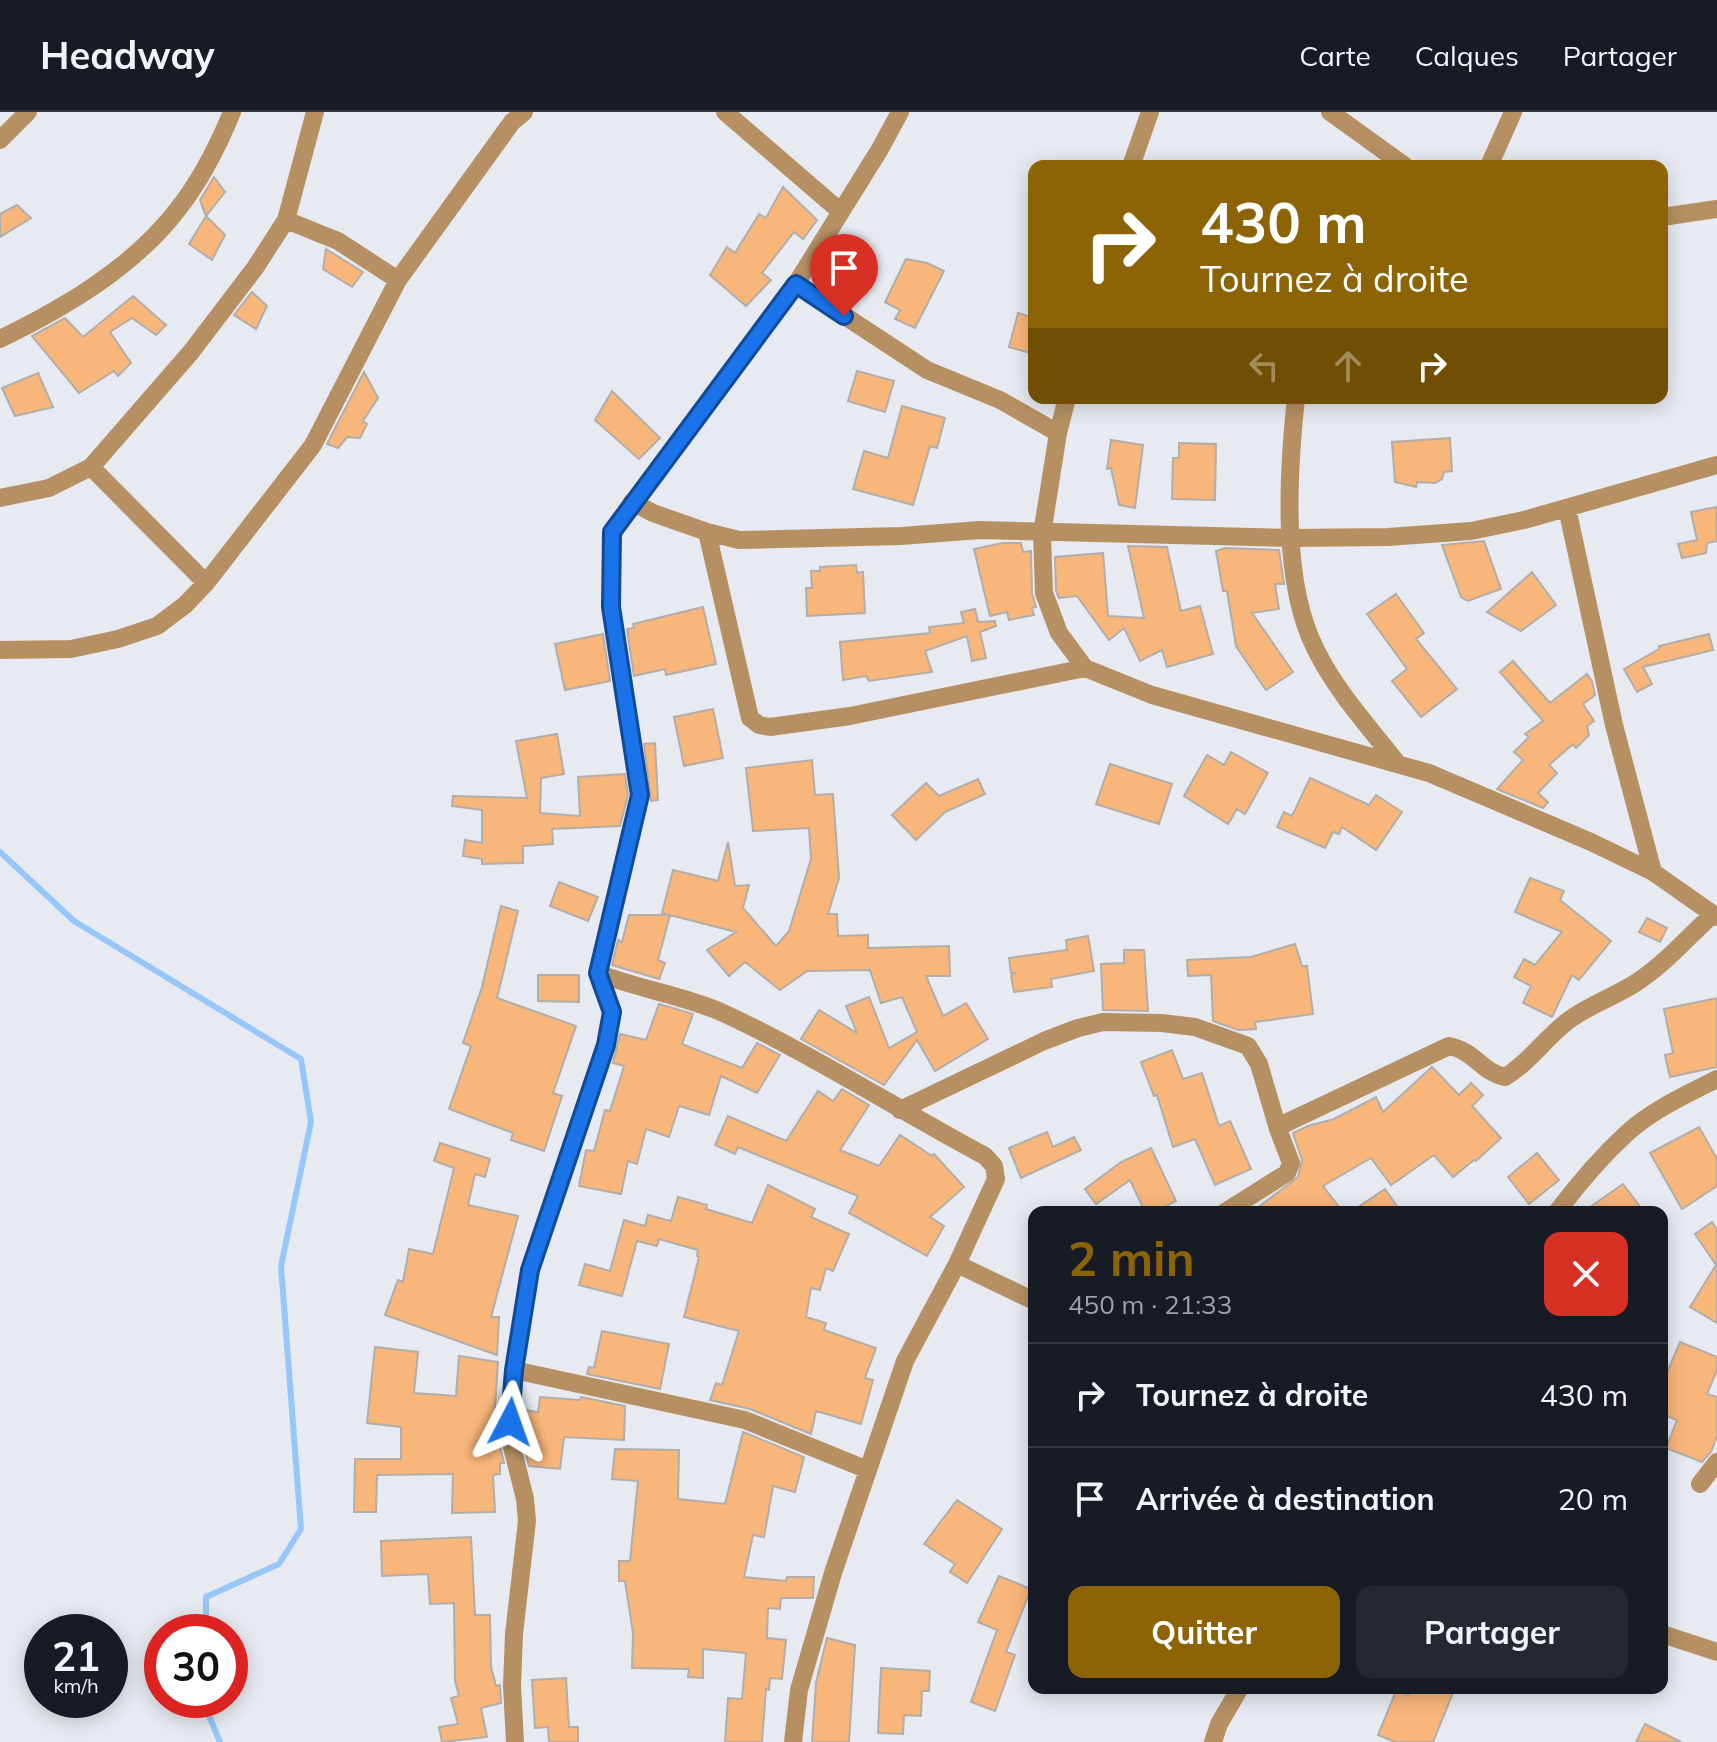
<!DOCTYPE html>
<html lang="fr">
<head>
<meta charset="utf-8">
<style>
	:root { --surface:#171b24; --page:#242831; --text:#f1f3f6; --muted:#9ea1a6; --line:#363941; --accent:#8c6305 }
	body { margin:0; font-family:Mulish,sans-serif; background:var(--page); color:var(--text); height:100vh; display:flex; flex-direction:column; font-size:30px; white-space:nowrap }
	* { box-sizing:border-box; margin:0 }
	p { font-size:26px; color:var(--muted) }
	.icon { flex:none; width:44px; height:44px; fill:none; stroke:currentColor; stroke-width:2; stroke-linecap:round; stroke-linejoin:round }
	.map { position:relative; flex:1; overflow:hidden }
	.details { position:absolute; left:1028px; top:1094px; width:640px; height:488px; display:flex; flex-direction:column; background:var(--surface); border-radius:16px; box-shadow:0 4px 20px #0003 }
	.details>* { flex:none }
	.top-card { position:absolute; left:1028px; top:48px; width:640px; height:244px; border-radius:16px; box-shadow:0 4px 20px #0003; background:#8c6305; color:#fff; overflow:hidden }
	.speed { position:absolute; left:24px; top:1502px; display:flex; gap:16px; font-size:40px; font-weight:700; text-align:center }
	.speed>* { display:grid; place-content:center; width:104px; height:104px; border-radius:50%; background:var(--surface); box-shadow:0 4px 20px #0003; line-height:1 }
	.speed small { font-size:20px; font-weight:400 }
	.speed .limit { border:12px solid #d22; background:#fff; color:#111 }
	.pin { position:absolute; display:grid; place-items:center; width:68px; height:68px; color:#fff; margin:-82px -34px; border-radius:50% 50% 50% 0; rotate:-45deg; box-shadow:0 0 8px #0007 }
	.pin .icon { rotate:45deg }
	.me { position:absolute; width:88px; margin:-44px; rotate:4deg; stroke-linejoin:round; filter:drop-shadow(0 0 6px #0008) }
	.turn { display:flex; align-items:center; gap:28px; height:168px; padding:0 40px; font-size:36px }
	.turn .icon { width:104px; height:104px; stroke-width:2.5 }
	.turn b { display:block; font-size:56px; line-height:68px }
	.lanes { display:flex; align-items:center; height:76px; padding:0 40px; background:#0003; justify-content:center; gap:40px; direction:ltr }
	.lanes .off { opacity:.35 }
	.round { display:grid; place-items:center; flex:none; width:84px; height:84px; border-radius:16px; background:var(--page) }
	.headline { display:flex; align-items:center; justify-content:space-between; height:136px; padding:0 40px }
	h1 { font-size:48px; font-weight:700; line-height:60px; color:var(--accent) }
	.button { display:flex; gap:16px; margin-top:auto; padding:16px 40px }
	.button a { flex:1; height:92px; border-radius:16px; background:var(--accent); color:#fff; font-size:32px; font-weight:700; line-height:92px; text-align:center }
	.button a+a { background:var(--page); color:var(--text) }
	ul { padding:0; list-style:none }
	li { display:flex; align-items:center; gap:24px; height:104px; padding:0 40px; border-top:2px solid var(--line) }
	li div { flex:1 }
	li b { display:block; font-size:30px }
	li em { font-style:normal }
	header { display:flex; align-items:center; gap:48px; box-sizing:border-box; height:112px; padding:0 40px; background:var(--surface); border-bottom:2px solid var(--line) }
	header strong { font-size:38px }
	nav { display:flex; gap:44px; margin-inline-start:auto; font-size:28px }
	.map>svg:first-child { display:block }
</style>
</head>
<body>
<header>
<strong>Headway</strong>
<nav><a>Carte</a><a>Calques</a><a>Partager</a></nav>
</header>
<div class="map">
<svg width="1717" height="1630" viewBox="0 0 1717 1630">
	<rect width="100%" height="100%" fill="#e7eaf0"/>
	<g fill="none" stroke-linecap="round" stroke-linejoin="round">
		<path stroke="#96c7f8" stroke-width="6" d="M0,740L74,809L301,947L311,1010L281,1154L301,1417L279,1452L206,1485V1520
			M206,1588V1597L220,1630"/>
	</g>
	<path fill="#f9b67a" stroke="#b2ada8" stroke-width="2" d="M214,65L225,80L206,104L200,88Z
		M783,75L817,108L803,127L794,120L762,161L771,168L746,194L710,163L727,135L735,141L759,102L766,106Z
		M17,93L31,106L0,125V102Z
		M206,104L225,123L212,148L189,132Z
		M326,137L363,160L352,175L323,157Z
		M843,141L870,158L852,184L826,167Z
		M906,147L927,151L944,159L915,216L895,207L900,198L885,190Z
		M252,180L267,194L256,217L234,203Z
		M133,184L166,213L156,223L132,206L110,220L131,251L118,264L114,259L79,281L32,224L65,206L83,225Z
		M1018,201L1034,206V242L1009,235Z
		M857,259L894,269L885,300L848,289Z
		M364,260L378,286L363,309L367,312L360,326L347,325L338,336L327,332Z
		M38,261L53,295L15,304L2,276Z
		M612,279L660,326L639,347L595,308Z
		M902,294L945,306L937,336L930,334L913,393L853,377L864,339L888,346Z
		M1450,326L1452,359L1444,360L1442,367L1435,371L1417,370L1416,375L1395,370L1392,330Z
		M1111,328L1143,333L1135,396L1119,393L1111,356L1107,357Z
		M1179,331L1216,332L1215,388L1172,387L1173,346H1179Z
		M1716,395L1717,429L1707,431L1706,441L1682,446L1678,432L1697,428L1691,400Z
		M1484,429L1501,477L1468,489L1461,485L1442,433Z
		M1003,431H1021L1023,440L1031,439L1032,481L1036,495L1032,496L1034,503L1009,508L1007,500L990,504L974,437Z
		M1128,434L1167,435L1181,499L1200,494L1213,542L1167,555L1162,538L1140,549L1124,516L1109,528L1077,484L1059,486L1056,479L1055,445L1103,441L1108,504L1144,506Z
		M1225,436L1279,438L1284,472H1275L1279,497L1252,501L1293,560L1266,578L1236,534L1227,479H1223L1216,439Z
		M856,453L857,461L863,460L865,501L807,504L806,476H812L811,459H820V455Z
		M1532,460L1556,493L1521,519L1487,500Z
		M1396,482L1424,521L1416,527L1457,577L1421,605L1392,569L1407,557L1367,502Z
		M703,495L716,552L666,563L665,557L634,564L627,517L634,516L633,512Z
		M975,497L978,510L995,509L996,514L980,520L986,546L972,549L967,524L925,539L932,560L869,569L866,564L843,568L840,530L930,521L929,515L964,511L961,500Z
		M603,522L610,569L565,578L555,532Z
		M1709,522L1713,538L1643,555L1652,572L1637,580L1624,557L1659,537V534Z
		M1513,549L1550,591L1587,562L1592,569L1595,583L1583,592L1594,609L1587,614L1589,623L1576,636L1573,632L1549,653L1557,661L1538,681L1548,690L1543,696L1497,677L1523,648L1514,640L1529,625L1525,622L1543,609L1500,560Z
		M713,597L723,646L684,654L674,605Z
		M557,622L564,662L541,666L540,701L580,704L578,665L625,662L628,683L620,714L552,717L553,732L523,734V751L482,752V747L463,744L465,728L482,731V698L452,694L453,684L527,686L516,629Z
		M655,631L658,688L651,689L644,632Z
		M1231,640L1268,661L1245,702L1237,697L1228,712L1184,684L1207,643L1224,653Z
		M812,648L815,683L833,682L839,766L828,802H837L838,824L868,823V836L949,834L950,864H926L943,904L966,891L988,927L935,959L917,928L884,973L801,927L819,898L857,921L846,894L869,885L889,936L917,920L902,885L881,891L870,858L807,859L780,878L745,850L729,864L707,838L736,820L662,801L673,758L718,769L728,730L735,774L749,773L743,796L776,834L789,819L811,747L809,716L753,719L746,656Z
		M1110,652L1172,672L1159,712L1096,692Z
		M1310,666L1369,693L1376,683L1402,700L1376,738L1342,715L1339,722L1333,720L1325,736L1277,715L1284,700L1292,704Z
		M978,667L985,682L945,700L916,728L892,703L926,671L939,684Z
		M1530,766L1564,779L1560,788L1611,829L1579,868L1572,863L1552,905L1523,891L1531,874L1514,865L1524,847L1535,853L1562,820L1515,800Z
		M559,770L598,785L588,809L550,794Z
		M501,794L518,799L497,886L576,914L553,981L562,984L544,1039L511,1028L513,1021L449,997L471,934L463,931L482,875Z
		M629,803H670L658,848L665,851L659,867L612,853L618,828L622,830Z
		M1647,806L1667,816L1660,830L1639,820Z
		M1088,824L1094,859L1051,867L1052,875L1014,880L1011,864L1015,861H1011L1009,846L1067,838L1066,828Z
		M1295,832L1302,854H1307L1313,902L1255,910L1256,917L1238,918L1213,909L1211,863L1188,864L1187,848L1251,845Z
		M1124,838H1144L1148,899L1103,898L1101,852L1124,851Z
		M538,863H579V890L538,889Z
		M1717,886V955L1670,965L1665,943L1673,941L1664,897Z
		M659,892L693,902L682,932L742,956L757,931L780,943L757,981L721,964L709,1003L679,994L669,1025L646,1017L637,1052L628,1049L621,1082L579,1074L586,1038L594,1039L605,998L610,999L624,954L613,951L620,922L646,928Z
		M1172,938L1183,967L1202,961L1219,1014L1230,1009L1251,1057L1215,1073L1195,1027L1173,1035L1157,983L1154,984L1141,950Z
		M1432,955L1459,983L1471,971L1483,983L1472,994L1501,1026L1476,1049L1474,1048L1453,1065L1434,1043L1391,1073L1371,1046L1323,1074L1343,1100H1252L1298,1065L1302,1048L1293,1021L1308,1014L1334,1007L1376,985L1383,1000Z
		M842,977L869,993L840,1038L879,1054L900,1023L932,1044L934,1042L964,1075L930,1105L944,1114L927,1144L849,1101L858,1084L738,1035L735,1042L715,1033L728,1004L786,1029L818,979L833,989Z
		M1699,1015L1717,1047V1074L1682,1097L1650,1041Z
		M1047,1020L1053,1035L1074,1025L1081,1038L1021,1066L1009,1036Z
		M440,1031L490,1047L485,1065L475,1062L468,1093L518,1104L491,1205H499L497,1243L385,1203L398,1168L403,1170L409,1137L433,1142L454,1056L434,1049Z
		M1151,1036L1176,1089L1154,1100H1145L1130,1068L1096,1092L1085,1077L1121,1050Z
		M1537,1041L1559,1068L1529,1092L1508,1065Z
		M1623,1072L1644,1100H1583Z
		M768,1073L815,1097L811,1105L849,1122L833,1159L826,1156L820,1178L811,1176L806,1205L826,1211L824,1218L876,1236L865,1266L873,1268L861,1312L816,1299L811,1322L750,1297L710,1288L716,1271L722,1273L739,1219L684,1205L699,1145L697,1144L698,1138L659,1127L657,1134L637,1129L622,1184L579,1173L585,1152L610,1159L624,1108L645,1114L648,1103L671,1109L678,1085L707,1093L706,1097L752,1111Z
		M1385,1077L1401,1100H1351Z
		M1712,1110L1717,1118V1211L1690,1195L1716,1153L1695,1122Z
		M602,1219L669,1232L660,1277L587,1262L589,1255L594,1256Z
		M1680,1230L1717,1245V1258L1707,1282L1717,1285V1324L1711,1340L1702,1350L1666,1336L1677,1308L1662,1302V1272Z
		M375,1235L418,1240L414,1281L456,1284L459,1244L498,1250L495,1296H500L498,1327L504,1351H500V1362L493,1363L495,1400L452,1401L453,1362L377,1363L376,1400H354L355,1347H401V1315L367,1311Z
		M540,1285L580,1288L581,1285L625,1294L624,1328L564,1325L560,1357L529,1354L522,1326L524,1298L538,1300Z
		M743,1320L804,1345L795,1380L773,1374L764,1425L753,1423L744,1465L786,1469L787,1465H814L813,1486H781L780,1497L768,1496L767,1526L786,1528L782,1567L770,1566L769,1578L766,1577L762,1630H725L728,1586L742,1587L746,1541L703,1537V1566L688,1565L689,1557L632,1556L633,1521L625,1469H619V1449H630L638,1369L612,1367L615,1337L679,1338L678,1387L725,1392Z
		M957,1388L1002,1417L967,1471L950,1460L955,1452L924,1432Z
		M471,1425L475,1503H490L491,1555L496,1574L500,1573L501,1591L481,1596L487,1625L442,1630L439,1615L458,1612L451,1586L459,1584L455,1569L454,1491L430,1492L428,1462L382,1464L381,1429Z
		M999,1464L1031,1477L1006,1540L1015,1543L995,1599L971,1590L997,1518L978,1510Z
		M827,1526L855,1533L849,1630H812L816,1571Z
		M881,1556L930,1559L929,1579H922L921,1604L904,1603L903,1622L878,1621Z
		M566,1566L569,1615H578V1630H549L548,1615L535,1616L532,1568Z
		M1411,1576H1455L1433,1630H1395L1378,1623L1396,1579L1408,1583Z
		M1645,1612L1681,1630H1636Z"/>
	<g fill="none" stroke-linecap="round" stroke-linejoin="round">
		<path stroke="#b69063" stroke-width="18" d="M725,0L841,100
			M1330,0L1405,54
			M0,28L28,0
			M1131,54L1150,0
			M1489,54L1513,0
			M1662,105L1717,97
			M286,108L338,129L398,168
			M796,172L927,258L1000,288L1058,321
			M0,227C64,196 134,155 178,97C201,68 218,34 232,0
			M1067,286L1058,321L1042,422L1044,481L1059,521L1085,556L1152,583L1429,661L1591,730L1653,760L1717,805
			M1296,286C1288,361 1281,470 1316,538C1336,579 1370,616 1398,652
			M91,355L206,471
			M0,386L49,376L91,355L191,240L255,156L286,108L315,0
			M632,390L653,401L707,420L739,428L901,424L980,418L1290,426L1388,425L1471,419L1524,408L1717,353
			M1567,396L1614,613L1653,760
			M707,420L750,606L759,613L770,615L850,604L1085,556
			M0,538L71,537L118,527L157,514L185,493L206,471L313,333L398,168L512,10L524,0
			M598,861C638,877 682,883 721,900C812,942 897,997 985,1044L994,1054L996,1067L957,1152L905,1249L833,1461L799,1578L793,1630
			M900,998L1044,929L1078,916L1103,910L1162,911L1195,915L1248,934L1259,952L1278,1017
			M1225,1100L1287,1061L1291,1051L1278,1017L1288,1010L1449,934C1475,939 1481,960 1505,965C1530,950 1546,925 1569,908C1590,893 1613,885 1634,872C1663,854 1687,826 1712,803
			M1557,1100C1578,1072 1601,1045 1627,1021C1652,998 1687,982 1717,967
			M957,1152L1034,1189
			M514,1258L745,1308L868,1358
			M1700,1372L1717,1350
			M1662,1522L1717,1540
			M515,1630L512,1574L514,1522L527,1409L525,1387L510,1327L514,1258L530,1158L606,933L612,900L598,861L640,683L611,495L612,420L796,172L880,37L900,0
			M1213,1630L1219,1612L1240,1576"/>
	</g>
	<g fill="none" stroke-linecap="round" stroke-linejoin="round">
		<g stroke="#114b97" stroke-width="20">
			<path id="route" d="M510,1310L514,1258L530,1158L606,933L612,900L598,861L640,683L611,495L612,420L796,172L844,204"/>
		</g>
		<use href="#route" stroke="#1a73e8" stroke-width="14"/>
	</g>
</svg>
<div class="speed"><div>21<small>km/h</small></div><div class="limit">30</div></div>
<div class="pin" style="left:844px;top:204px;background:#d93025"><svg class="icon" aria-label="arrive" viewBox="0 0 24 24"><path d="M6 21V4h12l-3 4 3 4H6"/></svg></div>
<svg class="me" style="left:510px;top:1310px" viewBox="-20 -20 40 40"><path d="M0-17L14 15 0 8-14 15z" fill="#1a73e8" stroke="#fff" stroke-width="4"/></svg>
<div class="top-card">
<div class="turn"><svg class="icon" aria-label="right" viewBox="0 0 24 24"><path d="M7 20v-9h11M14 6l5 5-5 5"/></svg><div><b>430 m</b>Tournez à droite</div></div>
<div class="lanes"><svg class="icon off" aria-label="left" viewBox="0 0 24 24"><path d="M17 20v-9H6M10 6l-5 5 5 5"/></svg><svg class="icon off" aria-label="ahead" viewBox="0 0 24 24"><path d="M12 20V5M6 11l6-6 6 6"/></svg><svg class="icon" aria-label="right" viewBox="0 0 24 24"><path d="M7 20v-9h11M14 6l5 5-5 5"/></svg></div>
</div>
<section class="details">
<div class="headline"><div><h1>2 min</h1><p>450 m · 21:33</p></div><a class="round" style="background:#d93025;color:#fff"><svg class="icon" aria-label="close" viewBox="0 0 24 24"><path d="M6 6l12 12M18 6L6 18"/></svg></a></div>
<ul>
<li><svg class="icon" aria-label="right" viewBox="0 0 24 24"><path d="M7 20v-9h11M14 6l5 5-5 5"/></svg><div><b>Tournez à droite</b></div><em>430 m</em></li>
<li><svg class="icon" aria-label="arrive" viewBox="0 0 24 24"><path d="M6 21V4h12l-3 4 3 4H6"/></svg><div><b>Arrivée à destination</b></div><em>20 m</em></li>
</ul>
<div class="button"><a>Quitter</a><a>Partager</a></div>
</section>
</div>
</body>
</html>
